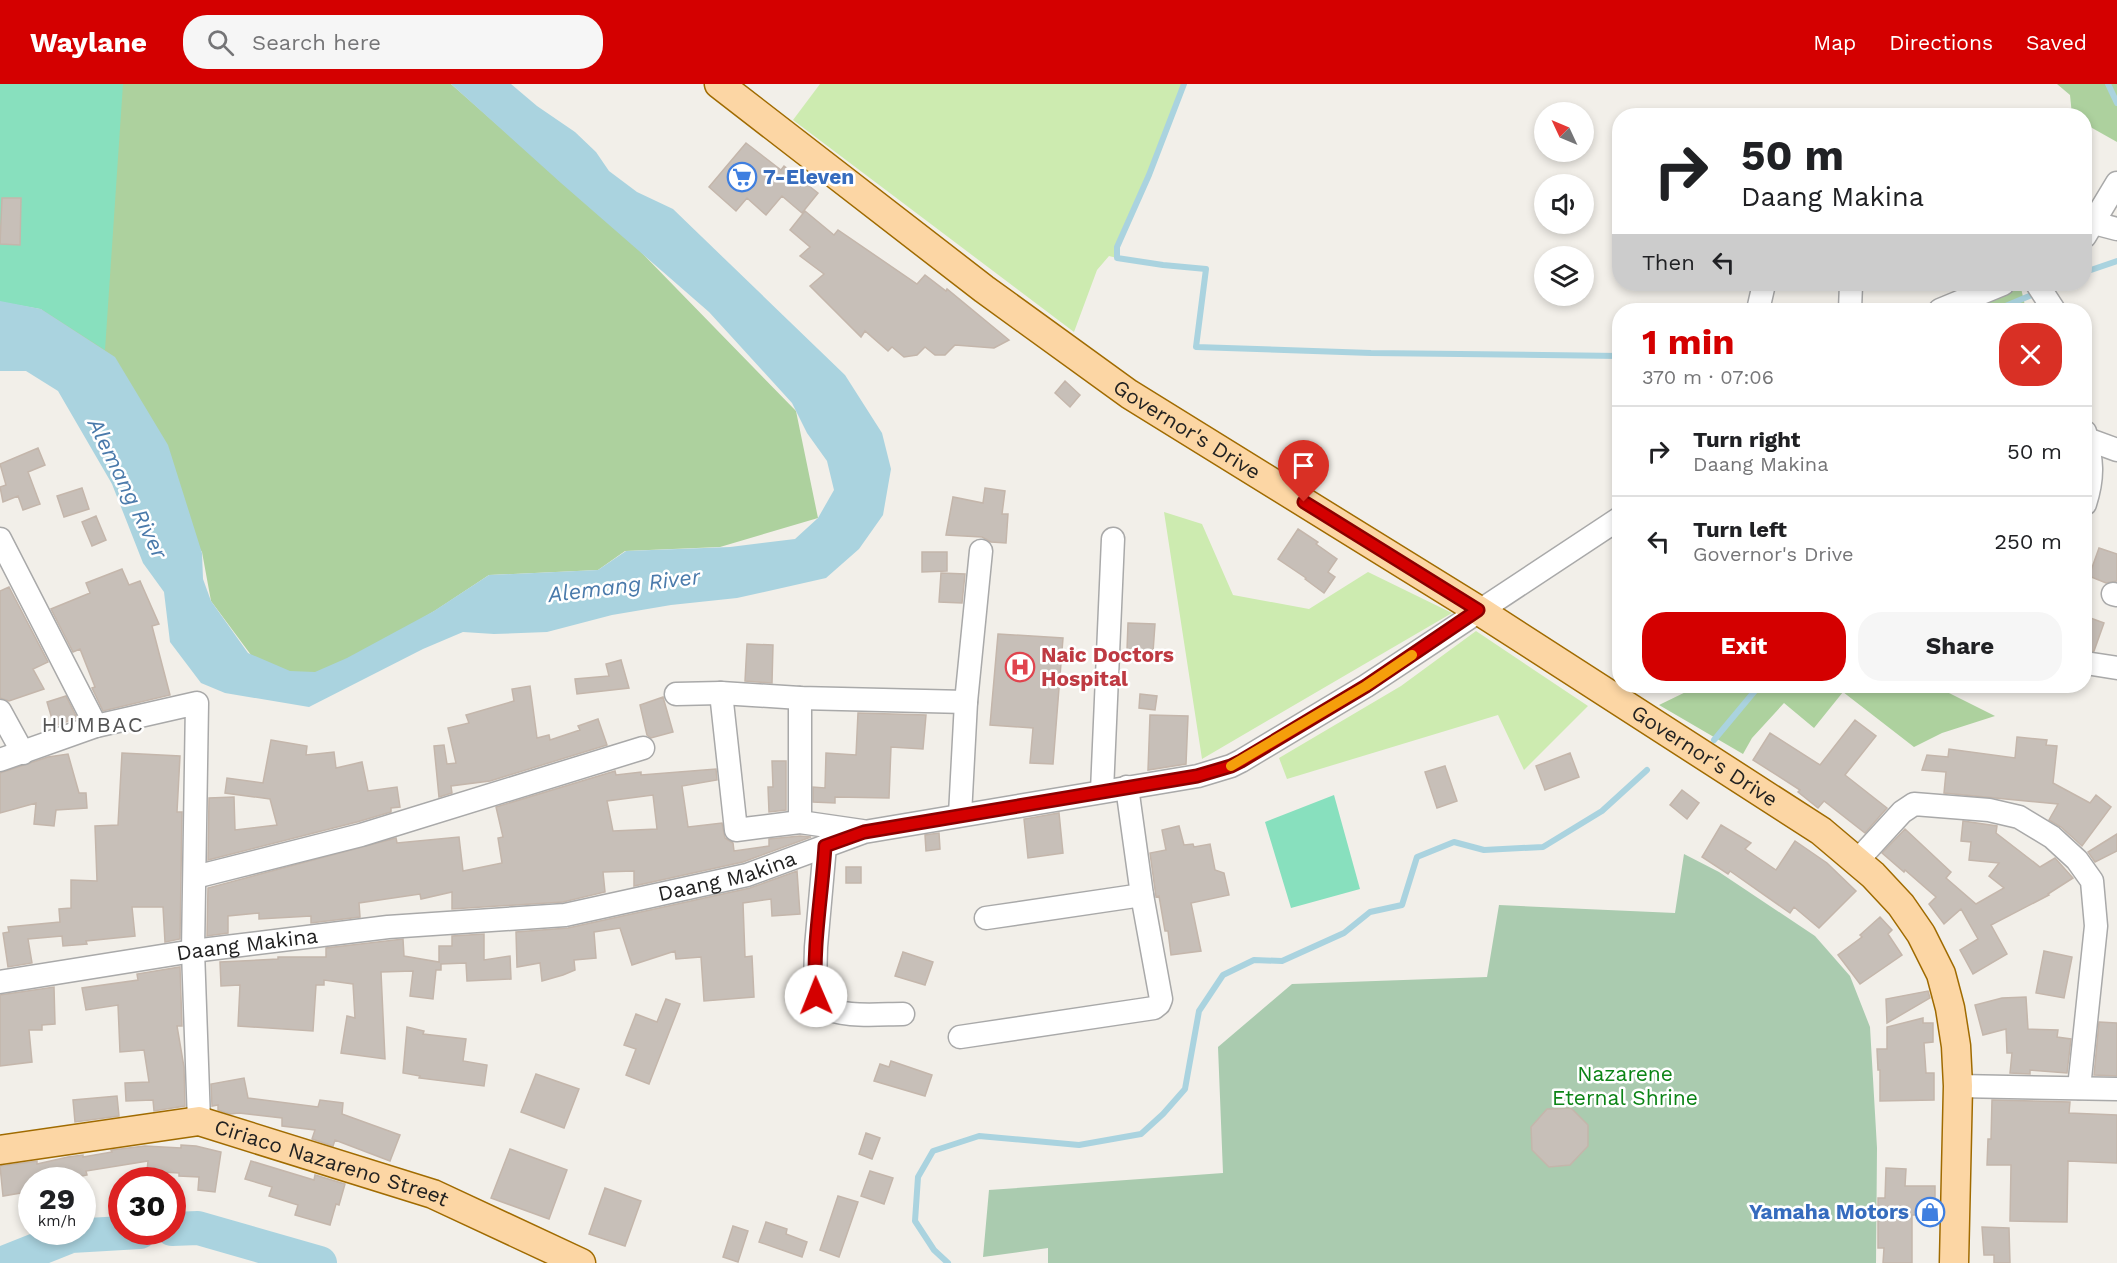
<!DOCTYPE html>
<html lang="en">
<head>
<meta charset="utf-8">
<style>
	:root { --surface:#fff; --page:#f6f6f6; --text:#202124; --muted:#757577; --line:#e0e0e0; --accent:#d40000 }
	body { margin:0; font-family:"Work Sans",sans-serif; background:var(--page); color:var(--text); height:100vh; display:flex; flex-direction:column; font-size:22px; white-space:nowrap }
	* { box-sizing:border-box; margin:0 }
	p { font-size:20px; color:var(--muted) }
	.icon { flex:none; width:33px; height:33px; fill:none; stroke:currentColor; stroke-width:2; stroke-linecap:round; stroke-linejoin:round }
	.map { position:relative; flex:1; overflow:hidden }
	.side { position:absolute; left:1612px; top:219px; width:480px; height:390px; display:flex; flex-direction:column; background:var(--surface); border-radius:24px; box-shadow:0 3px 9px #0003 }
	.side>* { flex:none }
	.hud { position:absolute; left:1612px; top:24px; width:480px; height:183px; border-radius:24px; box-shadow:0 3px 9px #0003; background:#fff; color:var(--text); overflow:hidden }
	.needle { width:39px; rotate:314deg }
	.controls { position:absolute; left:1534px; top:18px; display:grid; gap:12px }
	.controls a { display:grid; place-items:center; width:60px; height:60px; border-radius:50%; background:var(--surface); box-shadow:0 3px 9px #0003; font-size:30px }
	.speed { position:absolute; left:18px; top:1083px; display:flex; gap:12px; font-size:30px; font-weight:700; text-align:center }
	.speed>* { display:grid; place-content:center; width:78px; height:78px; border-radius:50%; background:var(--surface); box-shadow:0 3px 9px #0003; line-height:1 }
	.speed small { font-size:15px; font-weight:400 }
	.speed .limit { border:9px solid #d22; background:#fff; color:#111 }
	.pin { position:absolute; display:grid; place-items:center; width:51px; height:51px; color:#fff; margin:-62px -26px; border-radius:50% 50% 50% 0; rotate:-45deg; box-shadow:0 0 6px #0007 }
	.pin .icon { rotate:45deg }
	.me { position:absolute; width:66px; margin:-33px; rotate:359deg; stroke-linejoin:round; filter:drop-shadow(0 0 4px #0008) }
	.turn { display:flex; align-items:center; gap:21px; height:126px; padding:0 30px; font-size:27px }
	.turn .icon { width:78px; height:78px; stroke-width:2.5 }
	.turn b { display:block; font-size:42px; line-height:51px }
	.then { display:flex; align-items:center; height:57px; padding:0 30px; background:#0003; gap:12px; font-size:22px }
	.round { display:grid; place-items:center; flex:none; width:63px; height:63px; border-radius:24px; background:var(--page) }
	.headline { display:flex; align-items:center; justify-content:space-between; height:102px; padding:0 30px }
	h1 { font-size:36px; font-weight:700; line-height:45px; color:var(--accent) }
	.cta { display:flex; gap:12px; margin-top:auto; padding:12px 30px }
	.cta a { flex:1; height:69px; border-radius:24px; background:var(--accent); color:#fff; font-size:24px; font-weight:700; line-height:69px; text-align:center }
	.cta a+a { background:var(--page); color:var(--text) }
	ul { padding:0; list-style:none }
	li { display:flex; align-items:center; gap:18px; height:90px; padding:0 30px; border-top:2px solid var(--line) }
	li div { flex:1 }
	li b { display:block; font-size:22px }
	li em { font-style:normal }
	header { display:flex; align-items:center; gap:36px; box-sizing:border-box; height:84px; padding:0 30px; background:var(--accent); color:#fff }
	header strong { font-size:28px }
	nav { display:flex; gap:33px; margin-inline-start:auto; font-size:21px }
	.search { width:420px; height:54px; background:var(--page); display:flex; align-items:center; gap:15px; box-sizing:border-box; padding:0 21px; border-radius:24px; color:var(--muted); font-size:22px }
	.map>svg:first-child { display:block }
</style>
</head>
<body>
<header>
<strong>Waylane</strong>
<div class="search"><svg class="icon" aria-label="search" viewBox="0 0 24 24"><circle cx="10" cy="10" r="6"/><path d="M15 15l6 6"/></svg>Search here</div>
<nav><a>Map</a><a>Directions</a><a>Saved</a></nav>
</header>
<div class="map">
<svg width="2117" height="1179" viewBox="0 0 2117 1179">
	<rect width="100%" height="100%" fill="#f2efe9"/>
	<path fill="#cdebb0" d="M820,0H1184L1149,91L1117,163V174L1109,172L1097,186L1074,248L793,36Z
		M1164,428L1202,440L1233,511L1309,525L1368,488L1452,529L1202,675Z
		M1476,547L1588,622L1524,686L1498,631L1287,695L1279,674L1401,602Z"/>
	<path fill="#add19e" d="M0,0H451L637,164L796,327L818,434L720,463L625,467L598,486L489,491L436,526L310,602L251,571L211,517L202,468L41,225L0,217Z
		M2057,0H2117V58L2085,40V32L2072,31L2070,11Z
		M2021,204L2026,226H1966Z
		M1698,602H1935L1995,632L2037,644L1995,632L1942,649L1914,663L1843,608L1814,644L1784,619L1752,654L1743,670L1659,621Z"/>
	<path fill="#aacbaf" d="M1684,770L1719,788L1815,852L1850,892L1870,943L1877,1064L1876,1179H1048V1164L983,1173L989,1106L1223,1089L1218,963L1292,900L1487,893L1499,821L1675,829Z"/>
	<path fill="#88e0be" d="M0,0H123L105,266L41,225L0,218Z
		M1334,711L1360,805L1291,824L1265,738Z"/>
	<path fill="#aad3df" d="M451,0H511L537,22L575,48L596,68L609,87L637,108L673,125L845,291L882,349L891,385L883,431L859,465L826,494L737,514L671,521L612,531L547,548L494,550L463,548L423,565L309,623L225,609L201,599L170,558L164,508L143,479L112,400L58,307L26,287H0V217L41,225L115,273L168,361L202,469L203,495L211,517L248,569L290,587L315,588L347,574L434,527L489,491L598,486L626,467L730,463L795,455L818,434L834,406L827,377L807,349L792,319L709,228L561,99Z"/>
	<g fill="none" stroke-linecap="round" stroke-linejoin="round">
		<path stroke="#aad3df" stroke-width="6" d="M1184,0L1149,91L1117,163V174L1163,181L1206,185L1196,263L1371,269L1620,272
			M2108,0L2117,19
			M2085,188L2117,177
			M1996,226L2058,200
			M1714,656L1759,602
			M948,1179L934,1166L915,1137L918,1093L933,1067L979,1052L1079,1061L1141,1050L1163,1030L1185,1005L1199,927L1223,891L1254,876L1282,877L1344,849L1370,828L1402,821L1417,773L1454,758L1484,766L1543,763L1602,727L1647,686"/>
		<path stroke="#aad3df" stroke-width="34" d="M172,1145L198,1144L320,1179
			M3,1179L71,1152L140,1148"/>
	</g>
	<path fill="#c7bfb8" stroke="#c4b6ab" stroke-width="1.5" fill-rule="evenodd" d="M746,59L781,86L784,82L818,109L802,129L782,112L766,131L747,114L736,127L709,103Z
		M2,114H21L20,161L0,160Z
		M805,127L834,151L838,146L917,200L925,191L946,207L947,205L1009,256L994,264L955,261L945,271H935L925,263L917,271L904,273L892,263L888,267L865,247L861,253L810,202L824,190L800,172L810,163L790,146Z
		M1065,297L1080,311L1070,323L1055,309Z
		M38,364L45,381L28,388L40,420L23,426L18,412L3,418L0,403L6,401L0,380Z
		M82,404L89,425L64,433L57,412Z
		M985,404L1005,407L1002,430H1008L1006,459L991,458L982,453L946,451L953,413L983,419Z
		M96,432L106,456L92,462L82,438Z
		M1298,445L1318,458L1316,460L1337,475L1328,488L1335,493L1324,509L1305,495L1306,494L1278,475Z
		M2099,464L2117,470V497L2106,499L2089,492Z
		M922,468H947V487L922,488Z
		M122,485L129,501L140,497L159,540L152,542L170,611L103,627L92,604L95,603L80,565L73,568L51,525L90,509L86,499Z
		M941,489L965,490L962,519L939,518Z
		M9,503L48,578L33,585L44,605L9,617L0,614V507Z
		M2085,532L2104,539L2094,567L2085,569Z
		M1128,539L1155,540L1153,568L1127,566Z
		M998,550L1063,554L1053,680L1030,679L1033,644L990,641Z
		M747,560L773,561L772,599L745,597Z
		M621,576L629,604L577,610L575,595L609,592L606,580Z
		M530,602L537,654L549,651L550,656L580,646L578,642L598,635L607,661L490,697L451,702L452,709L439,713L434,662L444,661L447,680L456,679L448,644L469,639L466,631L514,617L512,605Z
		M1140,610L1157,612L1155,626L1139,624Z
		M66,612L77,634L54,642L47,618Z
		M663,613L673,648L651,654L647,651L640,621Z
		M858,629L926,631L923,665L891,663L889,714L835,713V719L813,718V703L825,704L826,669L856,671Z
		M1150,631L1188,632L1186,680L1148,686Z
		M1855,636L1876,652L1845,691L1887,724L1865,749L1824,717L1818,724L1798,708L1800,706L1753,676L1770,649L1820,681Z
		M2017,653L2047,656L2046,661L2057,662L2053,699L2090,719L2096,711L2111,723L2082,762L2061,743L2049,736L2058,720L1944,709L1946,688L1922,686L1927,671L1948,673L1949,665L2015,674Z
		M271,656L307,662L306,671L334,668L336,684L362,678L368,707L397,703L400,723L391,724V728L357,738L208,776L209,714L234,713L235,746L277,741L270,715L225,709L227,694L263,699Z
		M122,669L180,672L177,728H182L180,855L165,858L163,823H132L135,852L86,857L87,860L63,862L62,852L28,855L32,879L8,883L3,849L9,848L8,843L60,838L59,825L71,824V796L97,797L95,742L118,741Z
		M1570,669L1579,693L1545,706L1536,682Z
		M68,670L79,709H86L87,724L56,726L54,742L34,740L36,719L0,729V689L48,673Z
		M772,677H786V726L769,728L768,703H773Z
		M1445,682L1457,717L1437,724L1425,688Z
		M716,685L717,696L682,702L688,743L722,739L725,754L733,759L734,767L769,762V755L800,752L811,753L743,778L634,802V787L603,788L605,808L563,818L452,825V808L421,815L420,810L359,819L360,833L311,839V832L259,835V829L228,832V849L207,852L208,804L396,754L397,759L459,753L463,787L502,779L498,754L503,753L496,723L615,687L616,691L641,688V691ZM653,711L657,745L613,747L607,717Z
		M1682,706L1699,719L1687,735L1670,721Z
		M1059,729L1063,769L1028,774L1024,735Z
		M1963,737L1997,742L1996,749L2040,783L2055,774L2073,794L2048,810L2049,811L1991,841L2007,870L1973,890L1960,866L1978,855L1961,825L1944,840L1929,820L1936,813L1905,786L1904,788L1882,769L1905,745L1951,788L1946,794L1976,820L2004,804L1989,792L1999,779L1969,776L1971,758L1961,757Z
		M1721,741L1751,759L1745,765L1776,786L1795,757L1827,779L1856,807L1819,844L1794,823L1790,829L1730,787L1728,790L1702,773Z
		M1179,742L1184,761L1193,760L1194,763L1210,760L1215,786L1224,789L1229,811L1191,819L1201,867L1171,871L1168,847H1165L1159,812L1156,813L1150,769L1166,766L1162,746Z
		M939,749L940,765L926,767L925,751Z
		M2117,750V767L2095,778L2088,768Z
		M846,783H861V799H846Z
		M797,787L800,830L772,832L771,815L743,819L745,873L752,872L754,913L704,917L701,873L676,875L675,867L632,881L620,844L594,848L596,874L574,876L575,886L563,891L542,897L540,879L517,883L516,848L568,844L750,804Z
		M1880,833L1892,846L1888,850L1902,871L1860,900L1838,871L1862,853L1860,851Z
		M484,850V876L510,872L511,895L467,897L466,879L441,880V886H436L433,915L410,912L413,887L381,888L385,975L341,969L347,932L355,934L353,900L324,896V901H316L313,947L238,942L240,901L221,902L220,878L278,875V873H326V864L403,855L404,872L439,878V862H452V852Z
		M2044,867L2072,873L2064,914L2036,909Z
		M903,868L933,878L925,901L895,892Z
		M180,883L182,942H177L184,983L185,1022L154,1027L153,1016L126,1017L125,999L149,998L144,966L120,968L118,921L86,926L82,904L138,896L137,890Z
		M54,903L55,940L42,941V946H29L32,978L0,982V911Z
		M1928,907L1930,914L1887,939L1886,915Z
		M2026,913L2028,945L2058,946L2057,953L2071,955L2067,989L2030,986V990L2010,989L2012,969H2007L2006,945L1983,951L1975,921L2002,914Z
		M666,915L680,920L649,1000L626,991L636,965L624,961L636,930L657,938Z
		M1923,934V939H1933V958L1924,959L1926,989H1934V1016L1880,1017V986H1878L1877,965H1887V943Z
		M2099,938L2117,939V992L2094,991Z
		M407,943L424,947L423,950L466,955L463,977L487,981L484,1002L419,994L420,992L403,989Z
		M891,977L932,991L925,1012L874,997L880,980L889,983Z
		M536,990L579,1005L564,1044L521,1028Z
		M244,994L248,1014L318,1023L320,1016L343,1019L342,1030L400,1051L390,1077L335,1056L333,1062L312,1055L315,1046L282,1042V1034L239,1029L230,1030L218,1026V1021L212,1022L211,1000Z
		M117,1012L119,1032L75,1038L73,1016Z
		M1992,1016L2070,1018L2069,1029L2117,1031V1079L2068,1077L2067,1138L2010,1137L2011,1081H1987L1988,1055H1991Z
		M1571,1024L1588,1041V1062L1570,1081L1549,1083L1532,1066L1531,1043L1547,1025Z
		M866,1049L880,1054L872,1075L859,1070Z
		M181,1061L196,1062L221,1068L215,1108L198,1106L199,1093L179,1092V1089L147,1087L148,1077L86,1087L87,1091L64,1096H32V1107L3,1112L0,1082L37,1077V1080L68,1073L83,1071V1073L112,1068L111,1066L145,1062L181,1064Z
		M510,1065L567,1086L549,1135L491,1114Z
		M251,1077L314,1096L315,1091L345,1100L339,1121L336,1120L330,1141L295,1131L298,1121L269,1112L272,1103L245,1095Z
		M1886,1084L1906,1085L1905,1102H1935V1128H1918V1131H1912V1179H1883L1884,1164H1878V1114H1885Z
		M870,1087L893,1094L884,1120L861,1112Z
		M605,1104L641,1117L625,1162L589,1150Z
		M838,1112L858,1118L839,1173L820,1166Z
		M766,1138L787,1145L786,1150L807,1158L802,1173L759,1158Z
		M733,1142L748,1147L738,1178L723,1173Z
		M1982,1143L2009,1144L2010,1179H1994V1171H1984Z"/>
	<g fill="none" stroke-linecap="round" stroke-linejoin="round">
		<g stroke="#a9a9a9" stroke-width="25">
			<g id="minor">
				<path d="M2094,139L2117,145"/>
				<path d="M2085,152L2117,99"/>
				<path d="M2037,200L2054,226"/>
				<path d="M1758,226L1764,200"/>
				<path d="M1850,226L1851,200"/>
				<path d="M1940,226L2003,200"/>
				<path d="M2085,348C2092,376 2094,392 2085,420"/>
				<path d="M2087,355L2117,366"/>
				<path d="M0,455L96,642"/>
				<path d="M2113,510L2117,511"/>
				<path d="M2092,580L2117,584"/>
				<path d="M721,609L736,746L800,738L862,747"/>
				<path d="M676,610L721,609L800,614L966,618"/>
				<path d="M0,627L23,669"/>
				<path d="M0,676L96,642L197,619L193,867L199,1037"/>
				<path d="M1102,707L1113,455"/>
				<path d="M960,731L966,618L981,467"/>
				<path d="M800,738V614"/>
				<path d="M825,762L816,863L815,900L819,920C839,935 879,930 903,930"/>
				<path d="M1857,777L1902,728L1914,720L1989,726L2019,733L2052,753L2077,776L2092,797L2096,842L2079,1004"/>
				<path d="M195,793L361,751L643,664"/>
				<path d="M986,834L1142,811"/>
				<path id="s1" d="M0,898L193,867L388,843L565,831L747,791L864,748L1198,692L1231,682L1241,677L1366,602L1620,434"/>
				<path d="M960,953L1154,924L1159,920L1161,915L1142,811L1127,703"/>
				<path d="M1958,1002L2117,1005"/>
			</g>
		</g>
		<g stroke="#a06b00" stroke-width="31">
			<g id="major">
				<path id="s2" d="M719,0L984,205L1129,310L1478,526L1821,747L1873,791L1901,821L1921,850L1941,890L1950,924L1956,962L1958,1002L1954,1179"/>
				<path id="s3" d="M0,1066L199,1037L433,1110L581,1179"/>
			</g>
		</g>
		<use href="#minor" stroke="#fff" stroke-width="22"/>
		<use href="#major" stroke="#fcd6a4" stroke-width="28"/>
	</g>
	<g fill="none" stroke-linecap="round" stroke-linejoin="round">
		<g stroke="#8a0000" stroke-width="15">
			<path id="route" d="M816,912C812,862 822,812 825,762L864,748L1197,692L1231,682L1241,677L1366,602L1478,526L1304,418"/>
		</g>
		<use href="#route" stroke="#d40000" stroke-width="10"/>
		<path stroke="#f59e0b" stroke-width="10" d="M1231,682L1366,602L1412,571"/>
	</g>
	<defs>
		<g id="supermarket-ring" transform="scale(1.5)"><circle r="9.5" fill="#fff" stroke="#3f7fe0" stroke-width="1.5"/><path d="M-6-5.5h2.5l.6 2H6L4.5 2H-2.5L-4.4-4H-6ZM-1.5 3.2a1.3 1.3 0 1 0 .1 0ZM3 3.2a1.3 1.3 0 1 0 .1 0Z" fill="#3f7fe0"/></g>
		<g id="hospital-ring" transform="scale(1.5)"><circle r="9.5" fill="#fff" stroke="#e0444e" stroke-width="1.5"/><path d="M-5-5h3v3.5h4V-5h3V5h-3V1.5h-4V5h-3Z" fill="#e0444e"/></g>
		<g id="shop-ring" transform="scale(1.5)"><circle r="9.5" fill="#fff" stroke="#3f7fe0" stroke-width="1.5"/><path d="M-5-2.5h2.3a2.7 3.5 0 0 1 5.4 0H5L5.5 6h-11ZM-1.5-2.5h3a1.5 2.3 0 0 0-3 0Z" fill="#3f7fe0"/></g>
	</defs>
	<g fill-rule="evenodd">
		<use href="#supermarket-ring" x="742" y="93"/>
		<use href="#hospital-ring" x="1020" y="583"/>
		<use href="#shop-ring" x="1930" y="1128"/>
	</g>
	<g text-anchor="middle" stroke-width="5" stroke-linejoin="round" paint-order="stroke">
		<g font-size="21" font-weight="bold" fill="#366cbe" stroke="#fff" text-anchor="start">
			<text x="763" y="100">7-Eleven</text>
			<text x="1909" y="1135" text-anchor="end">Yamaha Motors</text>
		</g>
		<g font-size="21" fill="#222" stroke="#fff">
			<text dy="7" stroke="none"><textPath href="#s2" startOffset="582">Governor's Drive</textPath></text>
			<text dy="7" stroke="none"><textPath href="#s2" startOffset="1194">Governor's Drive</textPath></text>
			<text dy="7" stroke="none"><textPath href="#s1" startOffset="736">Daang Makina</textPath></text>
			<text dy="7" stroke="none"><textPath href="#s1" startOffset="250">Daang Makina</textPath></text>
			<text dy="7" stroke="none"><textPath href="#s3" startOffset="340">Ciriaco Nazareno Street</textPath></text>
		</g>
		<g font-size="21" font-weight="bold" fill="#be3a42" stroke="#fff" text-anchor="start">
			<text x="1041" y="578">Naic Doctors<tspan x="1041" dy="24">Hospital</tspan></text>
		</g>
		<g font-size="21" fill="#0c8416" stroke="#fff">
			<text x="1625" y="997">Nazarene<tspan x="1625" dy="24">Eternal Shrine</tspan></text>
		</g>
		<g font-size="22" font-style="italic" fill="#4a7aab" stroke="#fff">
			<text transform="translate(128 404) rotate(64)" y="8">Alemang River</text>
			<text transform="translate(624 501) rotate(-7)" y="8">Alemang River</text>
		</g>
		<g font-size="22" letter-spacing="1.5" fill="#555" stroke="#fff">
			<text x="93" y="648">HUMBAC</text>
		</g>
	</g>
</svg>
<div class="controls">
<a><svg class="needle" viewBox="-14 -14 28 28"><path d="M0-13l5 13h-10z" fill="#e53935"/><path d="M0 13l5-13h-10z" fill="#757577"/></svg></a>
<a><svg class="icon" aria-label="sound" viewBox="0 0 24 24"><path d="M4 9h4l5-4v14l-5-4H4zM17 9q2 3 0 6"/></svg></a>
<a><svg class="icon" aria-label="layers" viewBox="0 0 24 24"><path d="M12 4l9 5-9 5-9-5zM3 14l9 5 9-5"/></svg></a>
</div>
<div class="speed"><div>29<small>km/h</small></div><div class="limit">30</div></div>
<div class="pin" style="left:1304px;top:418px;background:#d93025"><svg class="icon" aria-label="arrive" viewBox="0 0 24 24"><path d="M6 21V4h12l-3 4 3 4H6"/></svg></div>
<svg class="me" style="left:816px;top:912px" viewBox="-20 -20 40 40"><circle r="19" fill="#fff"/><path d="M0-13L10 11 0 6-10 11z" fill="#d40000"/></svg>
<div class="hud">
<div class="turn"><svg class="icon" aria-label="right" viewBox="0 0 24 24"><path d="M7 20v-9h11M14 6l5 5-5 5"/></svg><div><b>50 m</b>Daang Makina</div></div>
<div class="then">Then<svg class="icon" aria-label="left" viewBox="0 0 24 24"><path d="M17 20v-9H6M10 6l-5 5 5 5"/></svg></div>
</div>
<section class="side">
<div class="headline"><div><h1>1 min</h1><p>370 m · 07:06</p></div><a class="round" style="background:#d93025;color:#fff"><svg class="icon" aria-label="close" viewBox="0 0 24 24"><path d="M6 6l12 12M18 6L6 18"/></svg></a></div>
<ul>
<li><svg class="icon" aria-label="right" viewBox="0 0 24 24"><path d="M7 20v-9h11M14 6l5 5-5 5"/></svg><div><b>Turn right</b><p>Daang Makina</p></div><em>50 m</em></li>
<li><svg class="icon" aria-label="left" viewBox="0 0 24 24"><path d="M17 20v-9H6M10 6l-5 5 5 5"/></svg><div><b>Turn left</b><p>Governor's Drive</p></div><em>250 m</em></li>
</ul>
<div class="cta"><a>Exit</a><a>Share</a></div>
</section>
</div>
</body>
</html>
